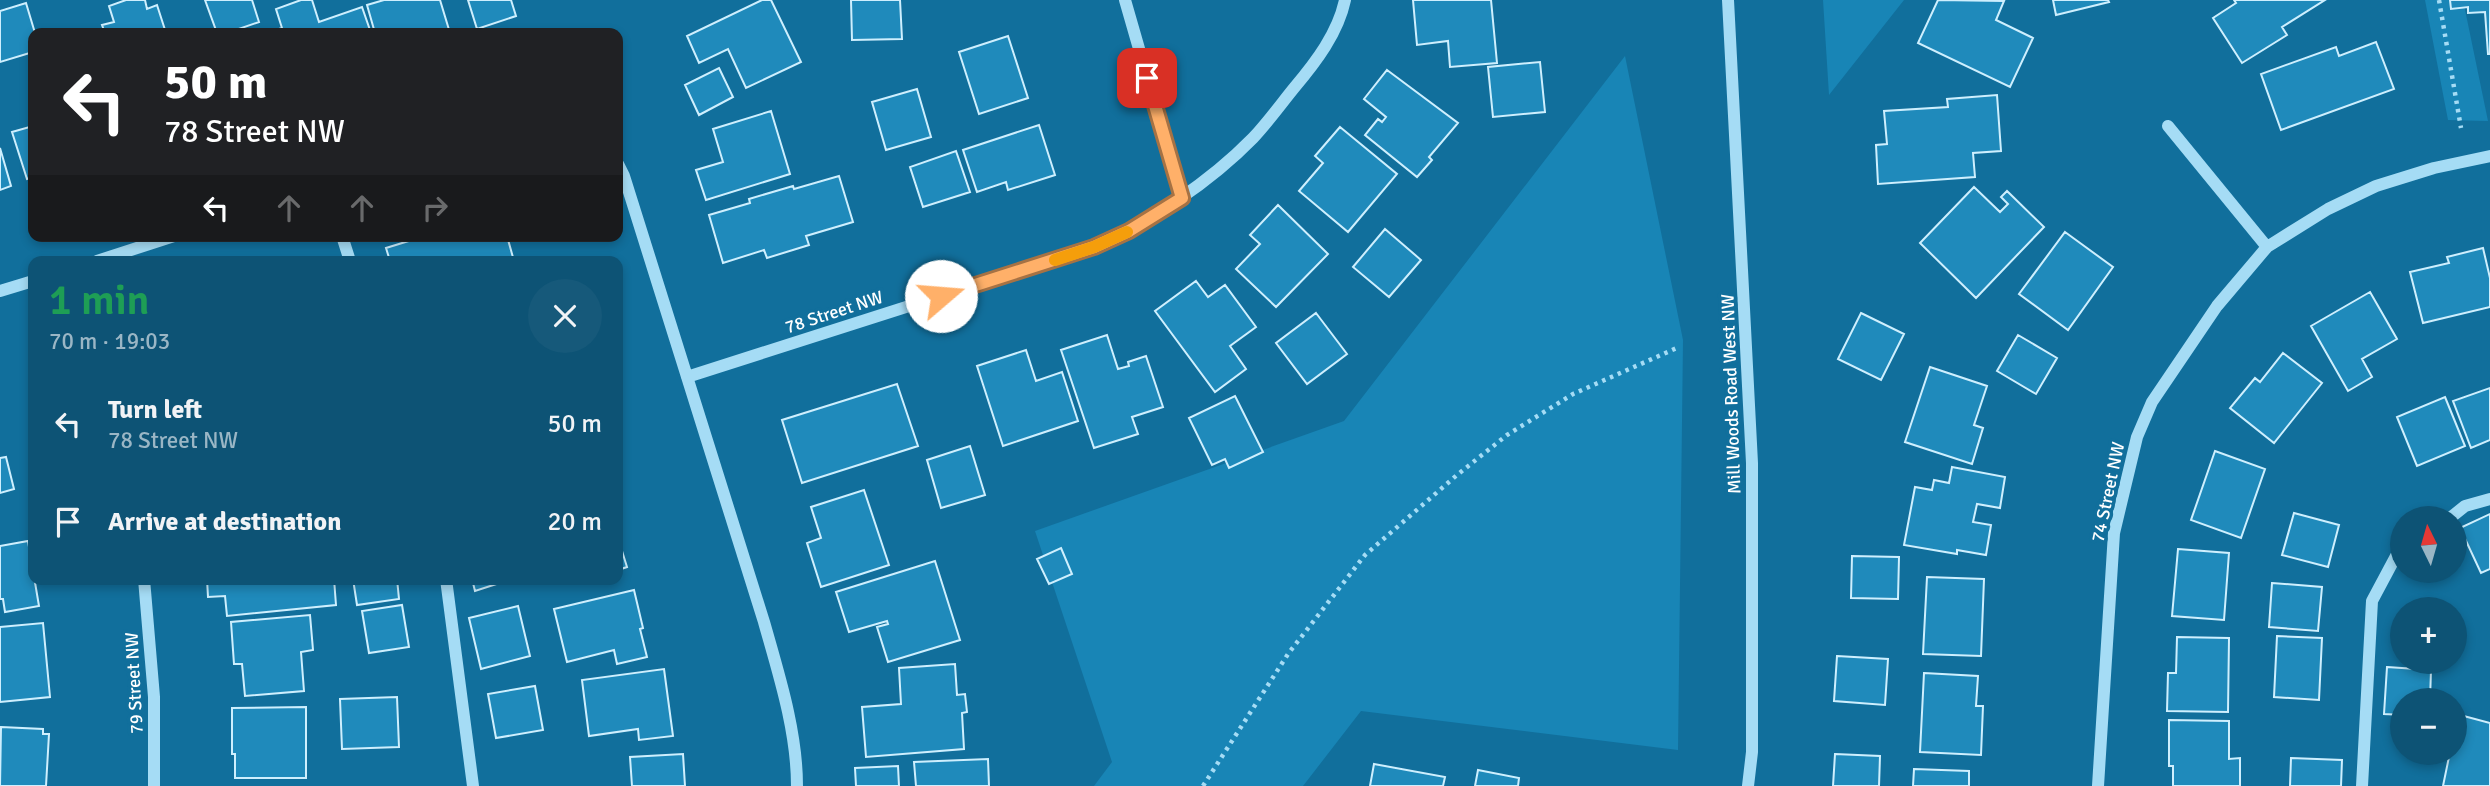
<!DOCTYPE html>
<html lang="en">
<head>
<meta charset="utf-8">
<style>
	:root { --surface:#0d5375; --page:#16597a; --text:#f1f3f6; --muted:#9ab6c5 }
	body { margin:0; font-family:Signika,sans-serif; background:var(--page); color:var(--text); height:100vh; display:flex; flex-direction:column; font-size:26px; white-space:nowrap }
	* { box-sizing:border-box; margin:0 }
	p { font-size:23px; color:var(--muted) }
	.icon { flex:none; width:38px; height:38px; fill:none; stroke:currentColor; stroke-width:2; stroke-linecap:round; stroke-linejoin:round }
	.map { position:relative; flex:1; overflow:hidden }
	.side { position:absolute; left:28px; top:256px; width:595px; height:329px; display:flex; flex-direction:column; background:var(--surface); border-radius:14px; box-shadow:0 4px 10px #0003 }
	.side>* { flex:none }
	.banner { position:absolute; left:28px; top:28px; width:595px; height:214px; border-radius:14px; box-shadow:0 4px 10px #0003; background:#202124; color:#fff; overflow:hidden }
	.needle { width:46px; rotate:355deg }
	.fabs { position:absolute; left:2390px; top:506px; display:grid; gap:14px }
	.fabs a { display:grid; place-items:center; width:77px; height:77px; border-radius:50%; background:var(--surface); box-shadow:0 4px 10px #0003; font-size:35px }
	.pin { position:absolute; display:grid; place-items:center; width:60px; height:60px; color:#fff; margin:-30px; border-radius:14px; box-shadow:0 4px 10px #0006 }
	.me { position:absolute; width:77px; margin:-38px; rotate:72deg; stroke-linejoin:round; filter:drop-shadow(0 0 5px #0008) }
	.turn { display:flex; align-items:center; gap:24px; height:147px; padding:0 21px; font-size:32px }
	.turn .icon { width:91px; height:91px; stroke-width:2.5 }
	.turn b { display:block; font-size:49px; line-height:60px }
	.lanes { display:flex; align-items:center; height:66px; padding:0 21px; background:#0003; justify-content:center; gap:35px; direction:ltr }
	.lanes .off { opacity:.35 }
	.round { display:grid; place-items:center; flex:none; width:74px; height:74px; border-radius:37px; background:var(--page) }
	.head { display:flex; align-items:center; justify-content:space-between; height:119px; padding:0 21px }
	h1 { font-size:42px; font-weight:600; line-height:52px; color:#1e9e55 }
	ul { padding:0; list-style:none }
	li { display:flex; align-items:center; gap:21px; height:98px; padding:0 21px }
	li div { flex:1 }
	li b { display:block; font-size:26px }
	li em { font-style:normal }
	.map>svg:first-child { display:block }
</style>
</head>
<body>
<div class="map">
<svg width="2490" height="786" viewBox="0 0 2490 786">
	<rect width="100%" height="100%" fill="#116f9c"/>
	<path fill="#1885b6" d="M1823,0H1904L1829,95Z
		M2425,0H2463L2488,121L2448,120Z
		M1625,56L1683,340L1678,750L1361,711L1303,786H1094L1112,762L1035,531L1344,421Z"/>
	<path fill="#1f8abb" stroke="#ceeffe" stroke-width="2" d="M126,0H145L147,9L157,5L166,33H105L102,25L114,22L109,6Z
		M205,0H252L259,22L227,33H217Z
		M301,0H312L319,22L362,7L371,33H277L276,30L282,28L276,9Z
		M384,0H440L450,33H375L367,5Z
		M468,0H511L516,16L477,29Z
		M762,0H771L801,62L746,88L728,49L699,63L687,36Z
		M851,0H900L902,39L852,40Z
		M1413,0H1491L1497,63L1450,67L1448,41L1417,45Z
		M1938,0L2004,1L1996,20L2033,38L2010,87L1918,43Z
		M2053,0H2108L2109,2L2056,15Z
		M2234,0H2325L2282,27L2287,35L2242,63L2213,18L2236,3Z
		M2450,0H2490V54H2488L2485,12L2468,13V7L2451,9Z
		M26,3L35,33H33V52L0,62V11Z
		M1008,36L1028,98L979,114L959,52Z
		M2376,42L2394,89L2281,130L2261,74L2336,47L2339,56Z
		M1540,62L1545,112L1493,117L1488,67Z
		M719,68L733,97L699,115L685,85Z
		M1387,70L1458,123L1429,157L1432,160L1417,177L1365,135L1378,119L1382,122L1386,117L1364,99Z
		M917,89L931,137L886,150L872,102Z
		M1997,95L2001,151L1973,153L1975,177L1878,184L1876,145L1887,144L1884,111L1948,107L1947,99Z
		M771,111L790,174L706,200L696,170L723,162L713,129Z
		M1039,125L1055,175L1008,190L1006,182L977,192L963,150Z
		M33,126V177L27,179L12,132Z
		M1340,127L1397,174L1348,232L1299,191L1323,163L1315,156Z
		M0,148L11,186L0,190Z
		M956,151L970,192L923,207L910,167Z
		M839,176L853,222L806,236L809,245L767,258L764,250L723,263L709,215L750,203L749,199L793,186L794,189Z
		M1974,187L2000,212L2008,204L2001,197L2007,191L2044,227L1976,298L1920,243Z
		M1278,205L1328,254L1276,307L1236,269L1260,244L1250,235Z
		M1385,229L1421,260L1389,297L1353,267Z
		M2065,232L2113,267L2068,330L2019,294Z
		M425,236H507L514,261H390L386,248Z
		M2483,248L2490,278V307L2423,323L2410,272L2449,263L2447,257Z
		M1196,281L1208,297L1225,285L1256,327L1230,346L1246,369L1215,392L1155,311Z
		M2370,292L2397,339L2362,359L2372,377L2348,391L2311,326Z
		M1316,313L1347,354L1307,384L1276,343Z
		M1861,313L1904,334L1881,380L1838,359Z
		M1107,335L1118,369L1129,366L1128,362L1146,356L1163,407L1132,417L1138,434L1094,448L1061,350Z
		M2018,335L2057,358L2036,394L1997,371Z
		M1026,350L1036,381L1062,372L1078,421L1003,446L977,366Z
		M2283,353L2322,383L2274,443L2230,408L2255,378L2260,382Z
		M1930,367L1987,386L1974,425L1983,428L1972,464L1905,442Z
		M897,384L918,446L802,483L782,420Z
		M2490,388V440L2471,448L2453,401Z
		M1235,396L1263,452L1229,468L1225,459L1212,465L1189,418Z
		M2445,397L2465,446L2417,466L2397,417Z
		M970,446L985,495L941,508L927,460Z
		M2215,451L2265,469L2241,538L2191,520Z
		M6,457L14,489L0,493V458Z
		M1952,467L2005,477L2000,508L1977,504L1973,522L1991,525L1986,555L1957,550V554L1904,545L1915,487L1932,490L1934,480L1949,483Z
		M864,490L889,565L821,587L807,543L821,538L811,507Z
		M2294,513L2339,525L2328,567L2282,555Z
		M2490,514V569L2481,573L2460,528Z
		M618,538L627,567L618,570Z
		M28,541L39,606L5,612L3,599H0V546Z
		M1061,548L1072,574L1049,584L1037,559Z
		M2178,549L2229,553L2224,620L2172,616Z
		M1852,556L1899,557L1898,599L1851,598Z
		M935,561L960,640L888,662L877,627L888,624L887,621L849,632L836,592Z
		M1927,577L1984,579L1981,656L1923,654Z
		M207,579H334L336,605L227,616L225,596L208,597Z
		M353,579H397L399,599L357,605Z
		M472,579H512L475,591Z
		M2272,583L2322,587L2318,631L2269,627Z
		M634,590L643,628L640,629L647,657L617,664L614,650L567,662L554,609Z
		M402,605L409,647L369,653L362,611Z
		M518,606L530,656L481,669L469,618Z
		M310,615L313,650L301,652L304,691L245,696L242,664H234L231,622Z
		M43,623L50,697L0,702V627Z
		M2277,636L2322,638L2319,700L2274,697Z
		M2177,637L2229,638L2228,712L2167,711L2168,673H2176Z
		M1837,656L1888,659L1885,705L1834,701Z
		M955,664L957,695L965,694L967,712L962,713L964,749L866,757L862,707L901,704L899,668Z
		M2387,667L2431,670L2430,700H2403V715L2384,714Z
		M664,669L673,736L639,740L638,729L589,736L582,680Z
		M1924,673L1978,676L1976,706H1983L1981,755L1920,752Z
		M535,686L543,730L496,738L488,694Z
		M397,697L399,747L342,749L340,699Z
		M306,707V778H235V754H232V708Z
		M2460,715L2490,723V786H2443L2450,752H2455V732Z
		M2169,720L2229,721V759L2240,758V786H2173V766H2169Z
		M1,727L43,729V734H49L46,786H0Z
		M683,754L685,786H632L630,757Z
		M1835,754L1880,756L1879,786H1833Z
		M2291,758L2342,760L2341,786H2290Z
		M988,759L989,786H916L914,762Z
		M1374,764L1445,777L1443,786H1370Z
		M898,766L899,786H856L855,768Z
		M1914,769L1969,771V786H1913Z
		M1478,770L1519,778L1518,786H1475Z"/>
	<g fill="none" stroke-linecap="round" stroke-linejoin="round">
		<path stroke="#a5dcf5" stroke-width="4.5" stroke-dasharray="3.5 5" stroke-linecap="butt" d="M2439,0L2461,128
			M1203,786L1288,654L1365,555L1457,475L1507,435L1573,394L1679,347"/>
		<path stroke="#a5dcf5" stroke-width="12" d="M1125,0L1182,198
			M1728,0L1752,463V752L1748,786
			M2168,126L2267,247
			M618,164L624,176L764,622C779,675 797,731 797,786
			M342,236L350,261
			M97,261L174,236
			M0,291L33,281
			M687,377L1094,247C1150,222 1210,182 1253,138C1268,122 1281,104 1294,88C1316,62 1338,33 1345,0
			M2450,518L2465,506L2490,499
			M144,579L154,697V786
			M446,579L473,786
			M2098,786L2114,533L2137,437L2152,402L2217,306L2267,247L2328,209L2376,186L2434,168L2490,156
			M2362,786L2372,601L2396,556L2403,552"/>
	</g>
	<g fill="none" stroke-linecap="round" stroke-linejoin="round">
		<g stroke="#a67244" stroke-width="18">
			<path id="route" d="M941,296L1094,247L1129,231L1182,198L1147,78"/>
		</g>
		<use href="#route" stroke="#ffb069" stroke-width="12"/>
		<path stroke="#f59e0b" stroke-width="12" d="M1055,260L1094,247L1127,232"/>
	</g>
	<g text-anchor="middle" stroke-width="7" stroke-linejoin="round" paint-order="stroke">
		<g font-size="18" fill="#fff" stroke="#116f9c">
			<text transform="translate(834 312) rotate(-18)" y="6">78 Street NW</text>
			<text transform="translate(1731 394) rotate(-92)" y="6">Mill Woods Road West NW</text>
			<text transform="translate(2108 492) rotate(-78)" y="6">74 Street NW</text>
			<text transform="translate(134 683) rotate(-93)" y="6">79 Street NW</text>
		</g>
	</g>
</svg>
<div class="fabs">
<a><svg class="needle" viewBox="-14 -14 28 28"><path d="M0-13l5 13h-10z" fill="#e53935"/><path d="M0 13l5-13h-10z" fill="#9ab6c5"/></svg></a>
<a>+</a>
<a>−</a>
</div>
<div class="pin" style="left:1147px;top:78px;background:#d93025"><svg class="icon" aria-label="arrive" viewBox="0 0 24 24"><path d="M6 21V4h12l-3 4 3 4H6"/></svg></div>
<svg class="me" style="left:941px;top:296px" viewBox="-20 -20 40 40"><circle r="19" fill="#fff"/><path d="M0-13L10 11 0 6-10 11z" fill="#ffb069"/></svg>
<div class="banner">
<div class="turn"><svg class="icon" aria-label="left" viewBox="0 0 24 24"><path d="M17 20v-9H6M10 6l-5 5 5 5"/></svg><div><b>50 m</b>78 Street NW</div></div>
<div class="lanes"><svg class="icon" aria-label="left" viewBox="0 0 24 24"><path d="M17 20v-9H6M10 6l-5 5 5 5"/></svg><svg class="icon off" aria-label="ahead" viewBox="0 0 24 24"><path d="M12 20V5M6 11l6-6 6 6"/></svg><svg class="icon off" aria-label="ahead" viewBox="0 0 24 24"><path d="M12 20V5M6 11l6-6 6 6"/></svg><svg class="icon off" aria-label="right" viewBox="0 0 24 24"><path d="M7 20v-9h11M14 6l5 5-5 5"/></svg></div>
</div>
<section class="side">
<div class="head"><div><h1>1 min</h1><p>70 m · 19:03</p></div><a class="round"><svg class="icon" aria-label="close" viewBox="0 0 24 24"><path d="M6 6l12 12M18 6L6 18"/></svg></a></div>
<ul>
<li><svg class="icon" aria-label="left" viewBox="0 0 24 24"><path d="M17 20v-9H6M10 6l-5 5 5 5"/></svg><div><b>Turn left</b><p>78 Street NW</p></div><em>50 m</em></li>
<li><svg class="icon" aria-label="arrive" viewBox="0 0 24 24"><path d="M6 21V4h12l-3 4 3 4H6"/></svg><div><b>Arrive at destination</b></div><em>20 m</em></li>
</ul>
</section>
</div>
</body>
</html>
